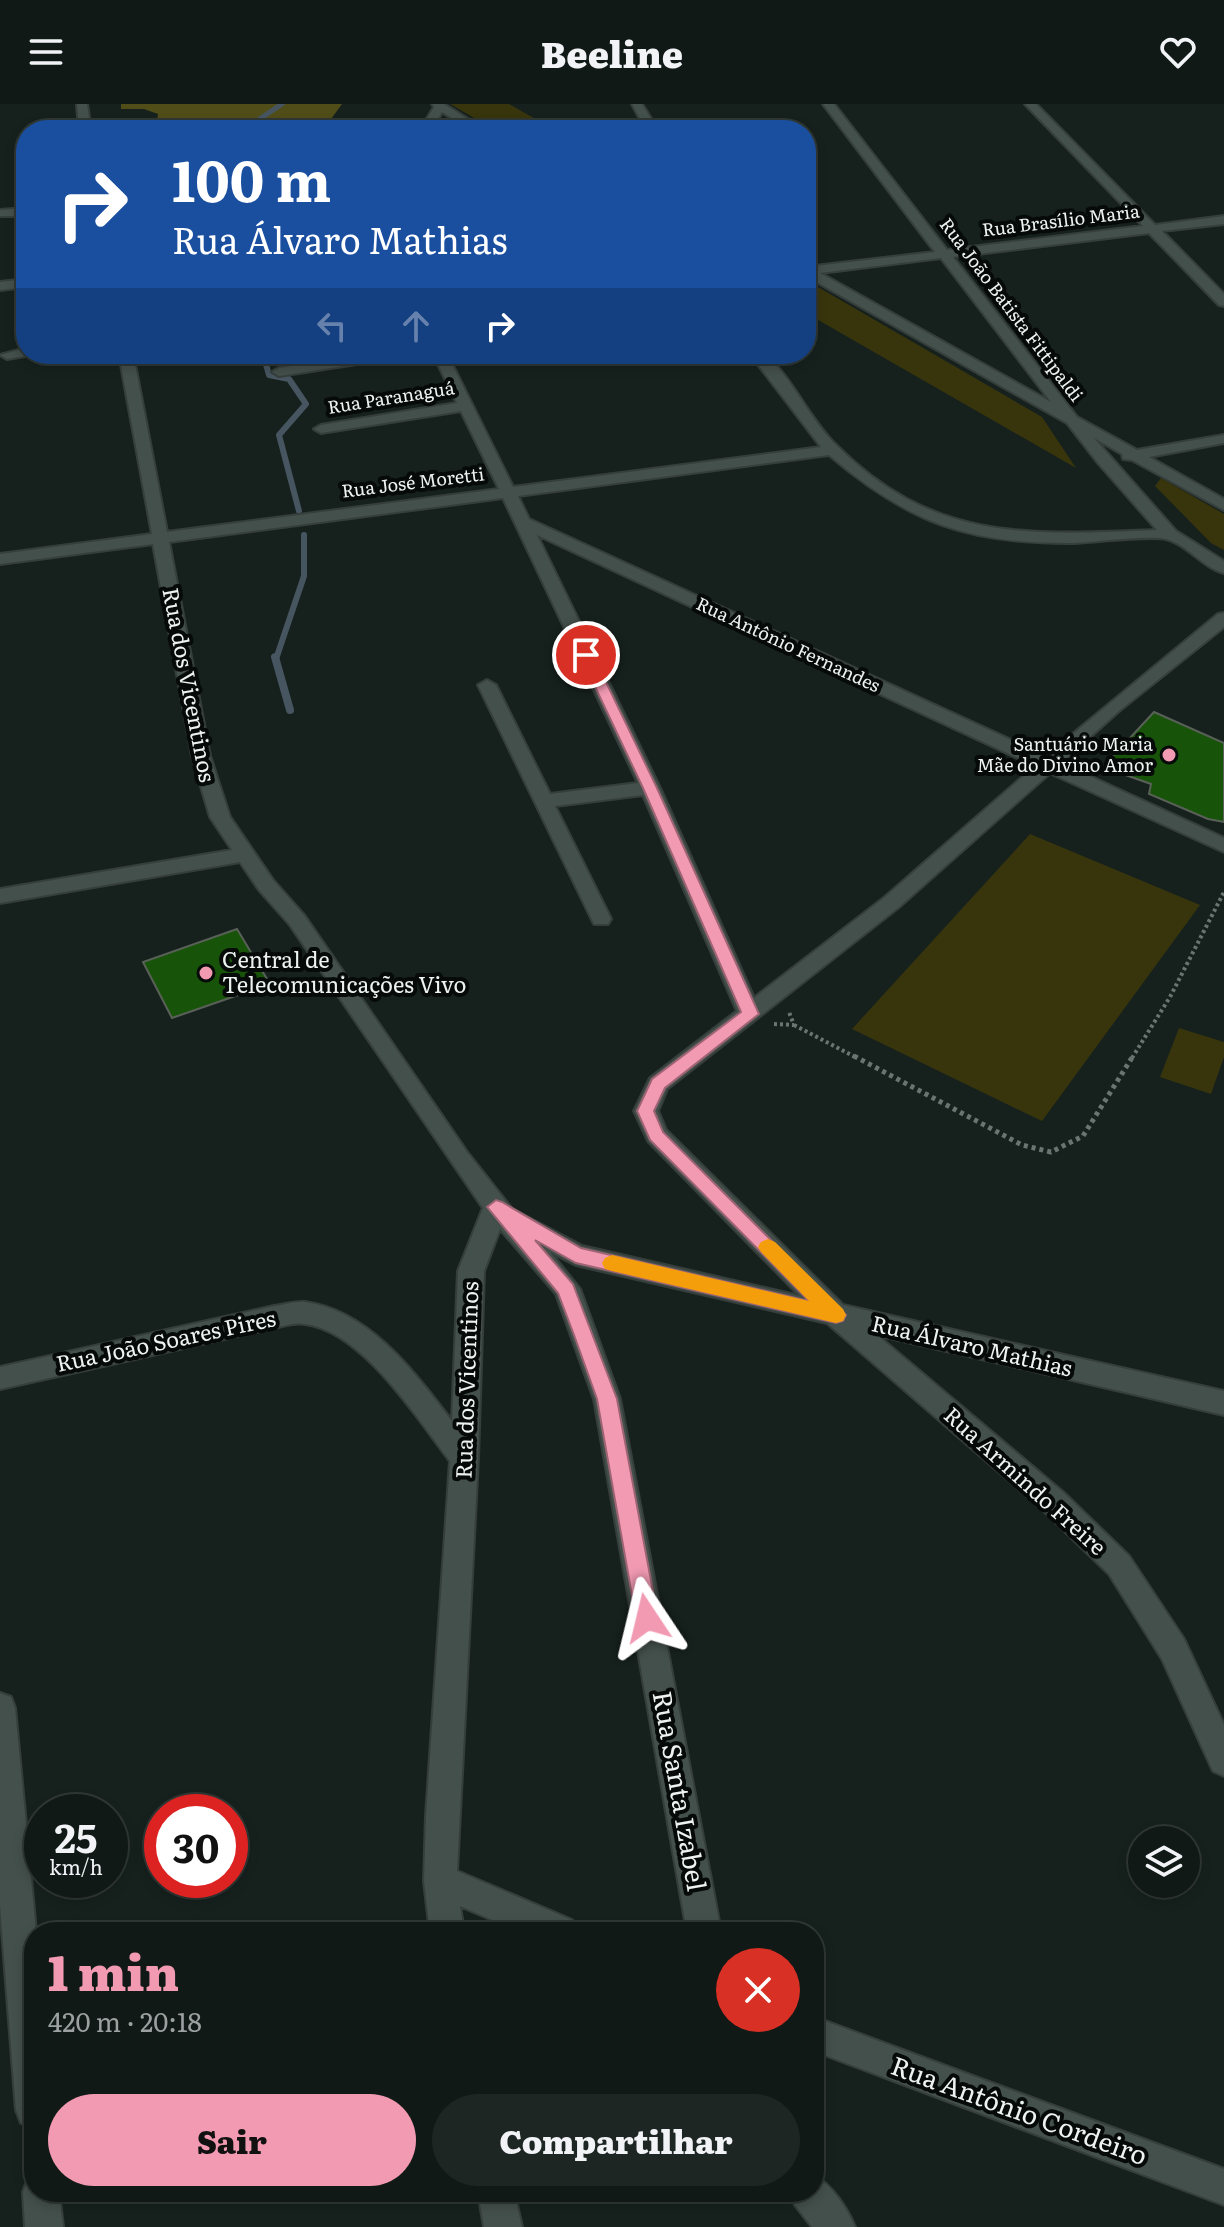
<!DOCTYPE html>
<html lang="pt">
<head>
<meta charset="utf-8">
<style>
	:root { --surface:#101916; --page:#1e2623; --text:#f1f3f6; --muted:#9ca0a1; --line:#303835; --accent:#f19ab2 }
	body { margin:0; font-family:Literata,serif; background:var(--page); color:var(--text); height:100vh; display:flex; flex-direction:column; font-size:30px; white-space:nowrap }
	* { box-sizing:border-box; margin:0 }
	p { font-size:26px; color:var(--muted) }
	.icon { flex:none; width:44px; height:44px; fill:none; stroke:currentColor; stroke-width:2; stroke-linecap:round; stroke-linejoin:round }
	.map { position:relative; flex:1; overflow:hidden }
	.side { position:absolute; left:24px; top:1818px; width:800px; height:280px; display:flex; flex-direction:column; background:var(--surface); border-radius:32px; box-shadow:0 4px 12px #0003,0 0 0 2px var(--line) }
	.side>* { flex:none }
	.guide { position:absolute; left:16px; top:16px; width:800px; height:244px; border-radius:32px; box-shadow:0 4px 12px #0003,0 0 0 2px var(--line); background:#1a4fa0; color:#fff; overflow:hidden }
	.buttons { position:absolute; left:1128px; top:1722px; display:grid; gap:16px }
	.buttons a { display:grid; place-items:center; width:72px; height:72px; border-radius:50%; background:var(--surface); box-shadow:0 4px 12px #0003,0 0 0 2px var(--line); font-size:40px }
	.speed { position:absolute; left:24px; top:1690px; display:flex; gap:16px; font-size:40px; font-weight:700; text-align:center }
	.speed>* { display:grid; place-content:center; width:104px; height:104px; border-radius:50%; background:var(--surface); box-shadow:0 4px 12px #0003,0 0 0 2px var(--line); line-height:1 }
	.speed small { font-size:20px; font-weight:400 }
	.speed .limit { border:12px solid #d22; background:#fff; color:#111 }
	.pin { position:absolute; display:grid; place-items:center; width:68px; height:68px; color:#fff; margin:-34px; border:4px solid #fff; border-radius:50%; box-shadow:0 2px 8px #0007 }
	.me { position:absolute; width:88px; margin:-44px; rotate:350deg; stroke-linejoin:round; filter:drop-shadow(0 0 6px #0008) }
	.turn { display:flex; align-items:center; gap:28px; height:168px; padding:0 24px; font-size:36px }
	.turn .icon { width:104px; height:104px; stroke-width:2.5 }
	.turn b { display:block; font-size:56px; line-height:68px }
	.lanes { display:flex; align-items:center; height:76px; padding:0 24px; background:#0003; justify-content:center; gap:40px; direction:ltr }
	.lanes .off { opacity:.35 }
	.round { display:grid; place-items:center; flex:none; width:84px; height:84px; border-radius:42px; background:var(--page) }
	.summary { display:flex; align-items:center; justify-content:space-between; height:136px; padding:0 24px }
	h1 { font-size:48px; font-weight:800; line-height:60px; color:var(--accent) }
	.action { display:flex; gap:16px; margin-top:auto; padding:16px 24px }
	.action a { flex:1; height:92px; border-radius:48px; background:var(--accent); color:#111; font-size:32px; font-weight:800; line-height:92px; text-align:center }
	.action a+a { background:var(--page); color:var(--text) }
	header { display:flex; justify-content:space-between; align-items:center; height:104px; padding:0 24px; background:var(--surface); font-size:36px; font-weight:800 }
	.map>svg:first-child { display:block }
</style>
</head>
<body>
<header><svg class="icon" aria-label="menu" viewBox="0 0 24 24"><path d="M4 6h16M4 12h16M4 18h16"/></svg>Beeline<svg class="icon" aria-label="heart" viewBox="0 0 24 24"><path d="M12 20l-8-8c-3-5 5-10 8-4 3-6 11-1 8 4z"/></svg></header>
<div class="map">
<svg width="1224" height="2123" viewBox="0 0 1224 2123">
	<rect width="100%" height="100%" fill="#16211e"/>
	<path fill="#38350d" d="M450,0H509L555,26H495Z
		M806,176L1042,313L1076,364L806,209Z
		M1161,374L1224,410V446L1211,439L1155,382Z
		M1030,730L1200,801L1042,1017L852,925Z
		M1179,924L1224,938V953L1211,990L1160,973Z"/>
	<path fill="#504d19" d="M121,0H342L323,26H218L193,20L166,21L157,17L158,10L144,5H121Z"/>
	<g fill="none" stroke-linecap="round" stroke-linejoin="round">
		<path stroke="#475561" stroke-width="5" d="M243,26L282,0"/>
		<path stroke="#475561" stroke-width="6" d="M263,250L269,271L289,275L306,300L279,331L299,407
			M276,555L304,472V431"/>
		<path stroke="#475561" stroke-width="8" d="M275,553L290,606"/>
	</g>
	<path fill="#17540a" stroke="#596057" stroke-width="2" d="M1154,608L1224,639V718L1208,715L1149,690L1151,680L1103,663Z
		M237,825L270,880L172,914L143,858Z"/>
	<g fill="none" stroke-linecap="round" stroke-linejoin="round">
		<g stroke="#363e3b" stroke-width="4">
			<path id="street" d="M77,0H87L91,26H79Z
				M432,0H444L485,26H471L442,8L432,26H420L434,3Z
				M632,0H642L658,26H646Z
				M823,0H834L947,146L1143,122L1025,0H1036L1155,121L1224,112V120L1162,127L1224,190V202L1219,201L1149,129L953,153L1077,313L1137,346L1224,331V339L1149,353L1224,395V406L1132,356L1123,355L1122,350L1094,334L1176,427L1224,457V469C1203,464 1187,440 1166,435C1149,431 1096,438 1074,439C968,440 909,419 829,351L518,392L529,415L1046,652L1218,510L1224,509V523L1119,607L1061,659L1224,734V748L1050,669L899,803L667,985L658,1007L666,1026L843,1201L1224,1287V1311L877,1231L1064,1389L1129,1452L1184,1535L1224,1621V1672L1213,1667L1162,1555L1109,1470L1044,1407L827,1219L576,1161L550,1148L580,1185L620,1295L721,1828H687L594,1295L556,1190L500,1125L484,1167L478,1354L457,1767L572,1816L577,1828H520L460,1802L464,1828H430L424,1777L426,1712L450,1357C417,1314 362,1227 305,1220C295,1218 284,1222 274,1224L0,1285V1263L274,1202C284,1201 295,1197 305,1198C370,1207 415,1269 452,1317L458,1167L483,1104L290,821L259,786L240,758L0,799V785L232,746L210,713L192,652L153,440L0,460V450L152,430L119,250H133L167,428L499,385L461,307L321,329L314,325L321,321L457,299L433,250H447L513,383L821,343L750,250H765C794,276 809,315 837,342C934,439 1031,431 1157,426L1098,359L1067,319L806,172V163L935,148ZM941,154L1051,298L820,169ZM503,394L638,679L550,690L496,581L487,576L478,581L594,820H608L611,815L555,702L643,691L737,907L650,974L634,1007L648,1037L800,1192L582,1142L512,1105L467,1048L304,811L273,776L230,713L210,652L169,438ZM537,431L1035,662L885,793L754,894L660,684Z
				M26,104V112H0V106Z
				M26,175V183L0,186V178Z
				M26,244V250L31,251L7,255L0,251Z
				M369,250H403L396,254L279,272L272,268L279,264Z
				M0,1589L11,1593L15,1604L36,1828L34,2024L21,2019L16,2006L0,1801Z
				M814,1913L1224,2065V2101L814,1947Z
				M34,2072V2088H59L63,2123H25L23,2088L28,2075Z
				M814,2072C831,2079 848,2106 855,2123H812L795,2101L790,2088H814Z
				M478,2088H514L522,2123H484Z"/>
		</g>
		<path stroke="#6a7471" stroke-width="4" stroke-dasharray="3 3" stroke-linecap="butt" d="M774,920L794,921L789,908
			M794,921L857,954
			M1132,954L1170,893L1224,788"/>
		<path stroke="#6a7471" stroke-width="5" stroke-dasharray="4 4" stroke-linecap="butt" d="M854,952L1022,1041L1051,1048L1083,1032L1133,952"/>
		<use href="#street" fill="#44504c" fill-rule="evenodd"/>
	</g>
	<path fill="#f19ab2" stroke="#9d6474" stroke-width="2" d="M582,548L593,551L657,684L759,910L665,984L654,1007L663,1028L846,1211L843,1217L836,1219L576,1159L535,1136L573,1180L617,1295L658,1514L655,1522L647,1525L639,1522L636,1514L597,1295L574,1231L558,1189L487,1103L496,1096L502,1098L581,1144L809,1197L650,1036L637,1007L652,975L741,908L643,684L580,551Z"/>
	<path fill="#f59e0b" d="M768,1135L775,1138L843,1205L846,1211L843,1217L836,1219L612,1167L605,1165L602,1159L605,1154L612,1151L809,1197L761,1148L758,1143L761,1138Z"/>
	<g fill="#f19ab2" stroke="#060a08" stroke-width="3">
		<circle cx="1169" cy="651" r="8"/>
		<circle cx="206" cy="869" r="8"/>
	</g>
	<g text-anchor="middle" stroke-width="8" stroke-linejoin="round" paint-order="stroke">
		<g font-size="18" fill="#ecf3f1" stroke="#060a08">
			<text transform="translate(1061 117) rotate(-7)" y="6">Rua Brasílio Maria</text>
			<text transform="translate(1011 206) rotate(53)" y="6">Rua João Batista Fittipaldi</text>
			<text transform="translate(391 294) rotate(-9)" y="6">Rua Paranaguá</text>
			<text transform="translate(413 379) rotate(-7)" y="6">Rua José Moretti</text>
			<text transform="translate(788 541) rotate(25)" y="6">Rua Antônio Fernandes</text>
		</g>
		<g font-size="18" fill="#ecf3f1" stroke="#060a08" text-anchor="end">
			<text x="1153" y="647">Santuário Maria<tspan x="1153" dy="21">Mãe do Divino Amor</tspan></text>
		</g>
		<g font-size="22" fill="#ecf3f1" stroke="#060a08">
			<text transform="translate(189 581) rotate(79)" y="8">Rua dos Vicentinos</text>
			<text transform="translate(166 1237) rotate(-12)" y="8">Rua João Soares Pires</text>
			<text transform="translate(972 1242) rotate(13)" y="8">Rua Álvaro Mathias</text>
			<text transform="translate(467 1276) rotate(-88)" y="8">Rua dos Vicentinos</text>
			<text transform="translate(1025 1377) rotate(42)" y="8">Rua Armindo Freire</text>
		</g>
		<g font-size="22" fill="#ecf3f1" stroke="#060a08" text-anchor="start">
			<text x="222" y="864">Central de<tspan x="222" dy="25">Telecomunicações Vivo</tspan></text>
		</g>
		<g font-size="26" fill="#ecf3f1" stroke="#060a08">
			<text transform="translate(679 1687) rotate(80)" y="9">Rua Santa Izabel</text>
			<text transform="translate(1019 2007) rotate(20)" y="9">Rua Antônio Cordeiro</text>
		</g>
	</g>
</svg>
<div class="buttons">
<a><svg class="icon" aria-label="layers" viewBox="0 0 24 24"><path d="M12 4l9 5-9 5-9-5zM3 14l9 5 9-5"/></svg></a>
</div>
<div class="speed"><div>25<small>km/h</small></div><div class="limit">30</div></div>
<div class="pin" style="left:586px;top:551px;background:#d93025"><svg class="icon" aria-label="arrive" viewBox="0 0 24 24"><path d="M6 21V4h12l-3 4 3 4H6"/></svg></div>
<svg class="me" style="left:647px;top:1514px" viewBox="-20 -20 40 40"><path d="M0-17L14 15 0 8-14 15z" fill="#f19ab2" stroke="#fff" stroke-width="4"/></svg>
<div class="guide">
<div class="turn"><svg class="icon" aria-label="right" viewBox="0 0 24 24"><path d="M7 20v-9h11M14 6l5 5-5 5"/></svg><div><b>100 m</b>Rua Álvaro Mathias</div></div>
<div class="lanes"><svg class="icon off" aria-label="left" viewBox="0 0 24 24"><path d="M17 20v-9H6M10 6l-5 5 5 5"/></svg><svg class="icon off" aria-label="ahead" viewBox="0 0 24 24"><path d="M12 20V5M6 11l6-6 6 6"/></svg><svg class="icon" aria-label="right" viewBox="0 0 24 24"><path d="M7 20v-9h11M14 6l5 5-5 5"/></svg></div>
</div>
<section class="side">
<div class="summary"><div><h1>1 min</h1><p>420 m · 20:18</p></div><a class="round" style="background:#d93025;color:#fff"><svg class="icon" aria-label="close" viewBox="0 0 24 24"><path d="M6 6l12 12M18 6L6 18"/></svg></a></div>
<div class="action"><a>Sair</a><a>Compartilhar</a></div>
</section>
</div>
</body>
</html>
